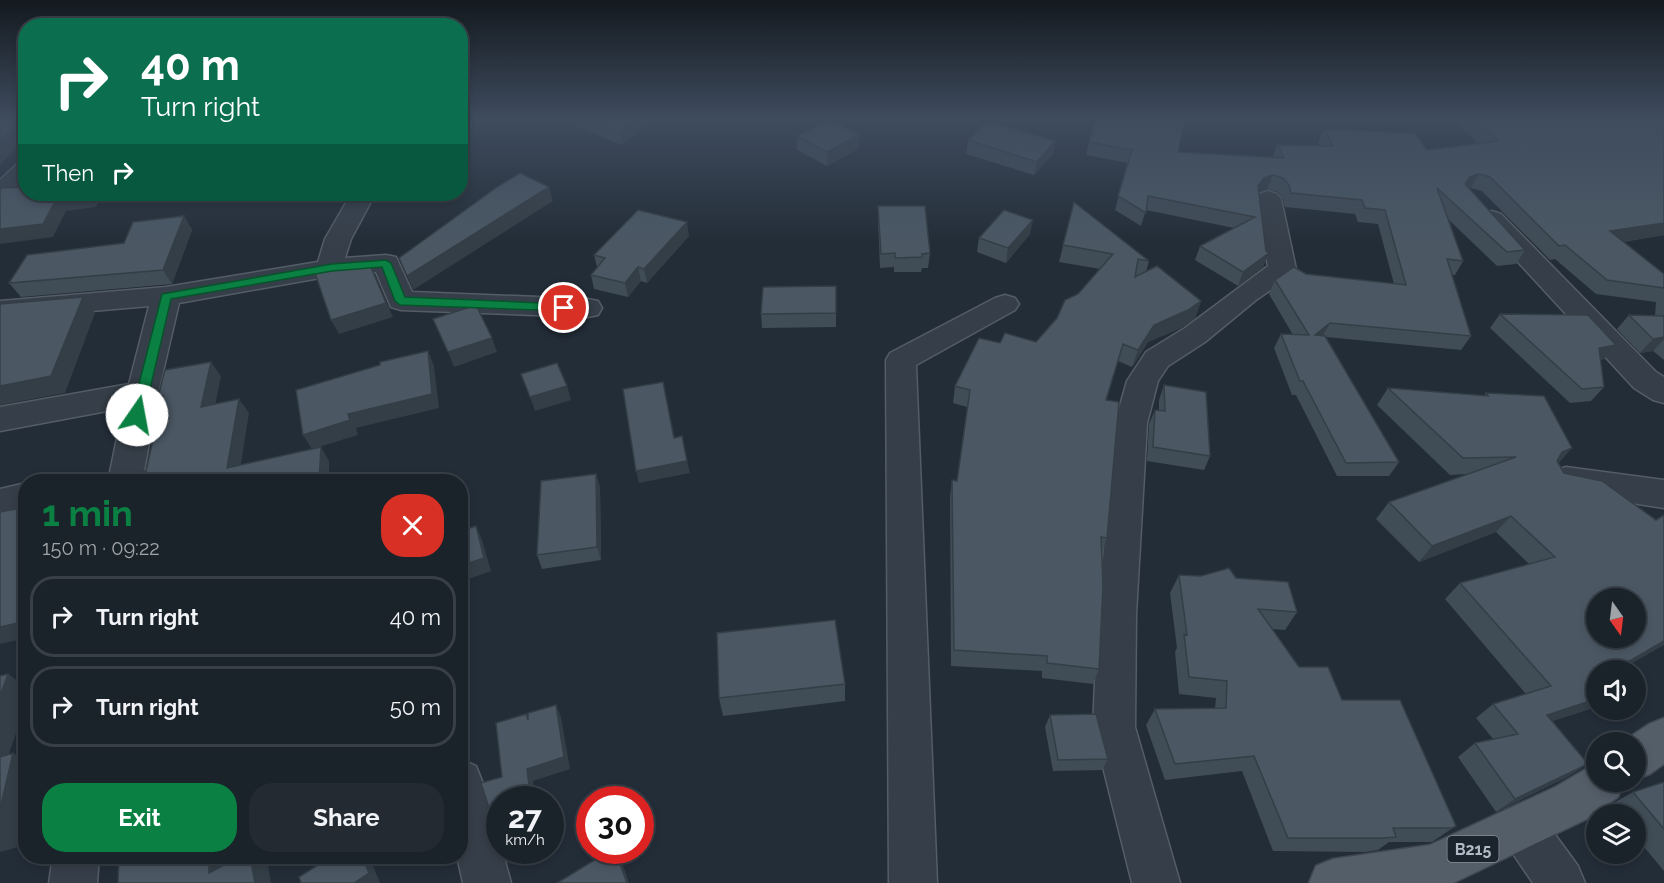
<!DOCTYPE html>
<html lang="en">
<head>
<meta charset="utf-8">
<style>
	:root { --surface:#1a222a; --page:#232a32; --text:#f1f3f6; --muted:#9fa4a8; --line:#383f47; --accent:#0b8043 }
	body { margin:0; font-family:Raleway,sans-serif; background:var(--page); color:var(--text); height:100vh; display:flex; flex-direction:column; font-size:22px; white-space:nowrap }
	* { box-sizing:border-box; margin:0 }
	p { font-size:20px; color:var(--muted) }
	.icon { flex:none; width:33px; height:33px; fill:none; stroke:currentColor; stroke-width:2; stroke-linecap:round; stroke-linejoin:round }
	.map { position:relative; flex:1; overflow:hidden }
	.side { position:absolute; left:18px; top:474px; width:450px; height:390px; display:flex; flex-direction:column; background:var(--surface); border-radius:24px; box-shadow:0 3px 9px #0003,0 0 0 2px var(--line) }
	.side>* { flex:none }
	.hud { position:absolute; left:18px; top:18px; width:450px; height:183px; border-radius:24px; box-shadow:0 3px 9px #0003,0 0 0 2px var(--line); background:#0b6e4f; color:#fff; overflow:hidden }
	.needle { width:39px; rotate:166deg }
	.tools { position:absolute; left:1586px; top:588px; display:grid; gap:12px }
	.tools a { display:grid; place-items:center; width:60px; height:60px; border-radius:50%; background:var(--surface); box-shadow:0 3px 9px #0003,0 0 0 2px var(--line); font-size:30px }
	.speed { position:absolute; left:486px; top:786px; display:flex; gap:12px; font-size:30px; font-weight:700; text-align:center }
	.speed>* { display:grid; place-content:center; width:78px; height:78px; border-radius:50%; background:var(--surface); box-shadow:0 3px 9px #0003,0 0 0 2px var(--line); line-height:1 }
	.speed small { font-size:15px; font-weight:400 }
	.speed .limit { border:9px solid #d22; background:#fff; color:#111 }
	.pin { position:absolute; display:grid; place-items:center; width:51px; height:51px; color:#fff; margin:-26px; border:3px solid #fff; border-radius:50%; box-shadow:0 2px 6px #0007 }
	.me { position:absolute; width:66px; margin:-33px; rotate:12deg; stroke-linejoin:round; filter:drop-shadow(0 0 4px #0008) }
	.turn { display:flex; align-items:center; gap:21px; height:126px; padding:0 24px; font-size:27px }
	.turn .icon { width:78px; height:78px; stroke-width:2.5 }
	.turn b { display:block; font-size:42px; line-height:51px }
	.then { display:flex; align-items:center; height:57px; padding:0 24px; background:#0003; gap:12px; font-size:22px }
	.round { display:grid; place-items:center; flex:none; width:63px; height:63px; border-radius:24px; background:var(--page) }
	.headline { display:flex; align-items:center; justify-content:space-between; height:102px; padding:0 24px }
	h1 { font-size:36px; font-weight:700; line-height:45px; color:var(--accent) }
	.cta { display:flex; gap:12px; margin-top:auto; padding:12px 24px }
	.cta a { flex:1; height:69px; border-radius:24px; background:var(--accent); color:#fff; font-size:24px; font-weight:700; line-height:69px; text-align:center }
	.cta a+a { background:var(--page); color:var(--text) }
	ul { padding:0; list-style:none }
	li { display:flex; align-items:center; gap:18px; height:81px; margin:0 12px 9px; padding:0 12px; border:3px solid var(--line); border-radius:24px }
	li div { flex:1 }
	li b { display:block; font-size:22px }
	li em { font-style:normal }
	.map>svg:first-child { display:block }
</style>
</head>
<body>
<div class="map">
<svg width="1664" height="883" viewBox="0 0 1664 883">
	<rect width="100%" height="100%" fill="#232d38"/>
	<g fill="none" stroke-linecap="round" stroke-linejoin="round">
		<g stroke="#545d66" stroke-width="3">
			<path id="minor" d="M26,162V183L9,198L0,200V180L17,164Z
				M1268,191L1277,194L1281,199L1296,269L1292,275L1256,300L1205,342L1168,366L1158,381L1147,423L1136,615L1135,727L1180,883H1132L1093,727L1098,615L1115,423L1127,381L1146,352L1185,328L1268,266L1255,199L1259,194Z
				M351,194H375L351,239L345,258L386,255L396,257L412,292L588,299L598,301L602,308L598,315L588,317L401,310L391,307L376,272L331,276L179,303L158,393L142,482H108L123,408L0,431V407L129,384L149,306L0,319V301L166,287L318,262L325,239Z
				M1492,211L1501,214L1656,372L1664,377V403L1653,400L1634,388L1483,224L1479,219L1483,214Z
				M1005,295L1015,298L1019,304L1015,310L916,365L937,883H889L886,360L890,353L995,298Z
				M1566,467L1664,480V508L1566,493L1554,489L1549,480L1554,471Z
				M26,483V511L0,517V489Z
				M460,759L476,766L482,781L500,850H502L511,883H463L457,856H460Z
				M1521,803L1537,810L1578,866L1585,883H1533L1505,842L1498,826L1505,810Z
				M53,856H99L97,883H49Z"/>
		</g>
		<g stroke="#3f4852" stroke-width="3">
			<path id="major" d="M1664,718V764L1650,774L1635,780V742H1622L1649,724Z
				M1596,763V782H1624L1618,797L1587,819L1453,883H1309L1316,866L1333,859L1430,845L1555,787Z"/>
		</g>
		<use href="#minor" fill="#363f49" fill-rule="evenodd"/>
		<use href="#major" fill="#545e69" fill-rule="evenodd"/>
	</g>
	<path fill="#404c56" d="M558,119H655L622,145Z
		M675,119H704L694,126Z
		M1095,119L1178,152L1273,157L1277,145L1320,146L1318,142L1324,129L1427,150L1479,144L1457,124L1460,119H1664V235L1623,242L1664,274V360L1653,351L1640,353L1617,329L1629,315H1655L1656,302L1596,294L1555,259L1550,260L1482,191L1471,188L1469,189L1525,250L1516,264L1497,266L1449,220L1463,261L1455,275H1452L1471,336L1461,350L1326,337L1399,462L1389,476H1337L1296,395H1292L1274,348L1281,334L1293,335L1269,294L1275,280L1306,274L1394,284L1378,224L1358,222L1355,214L1285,207L1283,199L1278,192L1267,189L1259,192L1266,251L1269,253L1263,267L1238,286L1195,260L1200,246L1234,228L1146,210L1141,226L1115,210L1128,163L1086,155Z
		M797,136L859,148L827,166L797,150Z
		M968,140L1055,141L1053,154L1034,175L966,154Z
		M378,194H438L436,197L379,196Z
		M1074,202L1149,261L1146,272L1201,301L1195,318L1181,328L1148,342L1132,367L1118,361L1106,400L1107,538L1102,552L1099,669L1093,684L1042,678V671L951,666L950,497L952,480L957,481L967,407L953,403L955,386L1000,343L1036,342L1100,269L1059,262Z
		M878,206L930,253L928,268H922L921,272H894V267L880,268L878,220Z
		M184,216L192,230L172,284L21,297L9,283L124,243Z
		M1030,234L1006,263L977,252L979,238Z
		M689,236L647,283L641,281L628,297L594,289L591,275L597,267L594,255Z
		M836,313V327L762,328L761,314Z
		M1500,314L1616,345L1604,359L1600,360L1604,387L1591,401L1570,403L1490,328Z
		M1164,385L1210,456L1204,470L1147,461L1149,424L1155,410L1159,411V400Z
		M1388,388L1484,396L1486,393L1559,463L1596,670V707L1552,721L1588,764L1567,777L1496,812L1458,757L1475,743L1493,739L1476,718L1493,704L1526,694L1445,599L1460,583L1529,564L1496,532L1419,562L1376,519L1389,502L1467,474L1450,475L1377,405Z
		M596,474L600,488L601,560L542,569L537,555Z
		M1179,575L1236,578L1297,612L1285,630L1272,629L1299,667L1342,700L1456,826L1432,842H1389L1378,850L1365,852L1273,851L1242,771L1165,780L1146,725L1155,709L1215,708L1216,698L1179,694L1175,652L1177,648L1170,593Z
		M845,684V701L723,716L719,698Z
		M1050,715L1108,759L1102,770L1053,771L1045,727Z
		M1664,782V871L1635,836V814H1617L1610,805L1633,792Z"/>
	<path fill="#343e46" d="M5,119H26V137L0,165V141Z
		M636,119H655L622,145L620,132Z
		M693,119H704L694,126Z
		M859,134V148L827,166V152Z
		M1055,141L1053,154L1034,175L1037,162Z
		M1479,174L1471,188L1462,191L1465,184L1470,177Z
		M1273,175L1267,189L1258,192V186L1264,178Z
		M549,187L553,201L413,290L407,276Z
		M88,194H103L96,207L66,211L53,237L0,244V229L57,198Z
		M184,216L192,230L172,284L163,270Z
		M1033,220L1030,234L1006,263L1008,248Z
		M687,222L689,236L647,283L644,269Z
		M1664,223V235L1599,245L1610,231Z
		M1269,253L1263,267L1238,286L1243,272Z
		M368,260L393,317L339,334L331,320Z
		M638,267L641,281L628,297L625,283Z
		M83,297L95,313L65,393L0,405V386Z
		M1201,301L1195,318L1181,328L1148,342L1132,367L1138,350L1154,325Z
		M1330,323L1322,337L1315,335Z
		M1664,337V339L1653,351L1640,353L1653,339Z
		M492,338L497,352L454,367L448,352Z
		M1616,345L1604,359L1587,362L1599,348Z
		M428,351L434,366L439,408L356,428L358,435L312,449L303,435L348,414Z
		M211,362L221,376L212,421L201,407Z
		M567,386L571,400L535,411L530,397Z
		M239,399L249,413L238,482L227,468Z
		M321,447L329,461V482H319Z
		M1572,448L1557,465L1547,469L1562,452Z
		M687,461L690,473L639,483L636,471Z
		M596,474L600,488L601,560L597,547Z
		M1511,516L1496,532L1419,562L1432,546Z
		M476,526L482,540L491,571L460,582V566Z
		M26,610V638L0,644V627Z
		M1664,641V645L1620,670H1614Z
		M8,674L26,687V705L0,779V696Z
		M1596,699V707L1528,729L1547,715Z
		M556,705L561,717L570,769L533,781L537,800H531L527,769Z
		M13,753L26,761V821L21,846L0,852V809Z
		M1588,764L1567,777L1496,812L1515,799Z
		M1456,826L1437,839L1432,842L1452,828Z
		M505,850H523L509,856Z
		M615,850L622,862L629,883H627Z
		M209,856H229V883L209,873Z
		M250,856H255L268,866L271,883H255Z
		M362,856H369L380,883H354Z"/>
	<path fill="#4b5864" stroke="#343e46" stroke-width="1.5" fill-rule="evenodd" d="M0,119H21L0,141Z
		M587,119H636L620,132Z
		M829,119L859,134L827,152L797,136Z
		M1095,119H1185L1178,152L1284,158L1277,145L1333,146L1324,129L1415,133L1427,150L1499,141L1474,119H1664V223L1610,231L1664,274V288L1607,280L1565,245L1559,246L1490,177L1479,174L1470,177L1465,184L1525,250L1507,252L1437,188L1463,261L1447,259L1471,336L1330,323L1315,335L1325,336L1399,462L1346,463L1303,381H1300L1281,334L1309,335L1275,280L1294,267L1306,274L1406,285L1385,210L1365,208L1362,200L1291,193L1289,185L1283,178L1273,175L1264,178L1258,186L1266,251L1269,253L1243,272L1200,246L1255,217L1148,196L1146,213L1118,196L1132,150L1089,142Z
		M988,121L1055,141L1037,162L968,140Z
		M520,173L549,187L407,276L399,258L497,187Z
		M26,187V194H88L57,198L43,224L0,229V190L1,188Z
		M1074,202L1149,261L1138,259L1135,277L1157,266L1201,301L1188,310L1154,325L1138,350L1123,344L1106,400L1119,402L1107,538L1101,537L1103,586L1099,669L1047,663V656L954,650L952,480L957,481L970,390L955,386L979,338L1000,343L1005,333L1036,342L1057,318L1065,300L1078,294L1113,254L1063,245Z
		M878,206H925L930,253L922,254V257L895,258V253L881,254Z
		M638,210L687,222L644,269L638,267L625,283L591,275L605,258L594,255Z
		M1004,210L1033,220L1008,248L979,238Z
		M184,216L163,270L9,283L27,255L124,243L133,222Z
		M368,260L386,303L331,320L314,270L339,263Z
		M836,286V313L761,314L763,287Z
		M83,297L51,376L0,386V304Z
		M476,305L492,338L448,352L433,319Z
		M1500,314L1588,315L1616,345L1599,348L1604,387L1582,389Z
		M1629,315L1664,316V337L1653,339Z
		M428,351L432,394L348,414L350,420L303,435L296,390L380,365V362Z
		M211,362L201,407L239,399L227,468L321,447L319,482H134L136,473L146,471L163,396L158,397L165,370Z
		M557,363L567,386L530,397L521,374Z
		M663,382L674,438L682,436L687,461L636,471L623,389Z
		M1164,385L1206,392L1210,456L1153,447L1155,410L1165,411Z
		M1388,388L1488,396L1486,393L1544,396L1572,448L1562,452L1557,461L1564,473L1602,481L1656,520L1664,515V641L1614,670H1596V699L1547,715L1588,764L1515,799L1475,743L1518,734L1493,704L1551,686L1460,583L1555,557L1511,516L1432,546L1389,502L1516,457L1463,458ZM1596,598H1635V638H1596Z
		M596,474L597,547L537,555L541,481Z
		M26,507V610L22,622L0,627V512Z
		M476,526L484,558L460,566V531Z
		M1229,568L1236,578L1288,582L1297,612L1258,609L1299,667H1328L1342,700H1400L1456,826L1452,828H1393L1396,837L1383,838H1288L1254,756L1175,764L1155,709L1226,708L1227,681L1189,677L1184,634L1187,635L1179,575L1201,576Z
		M835,620L845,684L719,698L717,633Z
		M8,674L0,696V676Z
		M556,705L564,757L527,769L531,800H500V842L481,783L502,777L496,723L526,714L528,720V713Z
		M1096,714L1108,759L1058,760L1050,715Z
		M13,753L0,809V757Z
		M1664,782V829L1633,792Z
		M611,850H615L627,883H557Z
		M119,856H209V873L241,856H250L255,883H118Z
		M332,856H362L369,873L354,883H301L299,877Z"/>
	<linearGradient id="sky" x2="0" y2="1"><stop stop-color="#13191f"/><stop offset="0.49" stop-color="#3f4c5e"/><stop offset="1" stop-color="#3f4c5e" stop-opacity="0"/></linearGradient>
	<rect width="1664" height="243" fill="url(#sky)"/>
	<path fill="#0b8043" stroke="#07532c" stroke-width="1.5" d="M386,260L391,263L405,297L564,304L570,308L564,311L400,305L395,301L382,267L332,271L171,299L144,415L142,418H133L131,415L162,294L332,264Z"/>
	<g text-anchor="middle" stroke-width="4.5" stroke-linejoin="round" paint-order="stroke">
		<rect fill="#1b242d" stroke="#848d97" stroke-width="1.5" x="1447.5" y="836" width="51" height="26" rx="4.5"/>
		<g font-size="16" font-weight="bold" fill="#b1bac5">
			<text x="1473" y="855">B215</text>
		</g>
	</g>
</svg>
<div class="tools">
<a><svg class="needle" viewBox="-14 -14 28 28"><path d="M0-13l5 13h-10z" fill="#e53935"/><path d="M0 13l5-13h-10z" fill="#9fa4a8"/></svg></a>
<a><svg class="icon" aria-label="sound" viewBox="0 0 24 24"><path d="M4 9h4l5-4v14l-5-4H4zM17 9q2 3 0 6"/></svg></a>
<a><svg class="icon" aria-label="search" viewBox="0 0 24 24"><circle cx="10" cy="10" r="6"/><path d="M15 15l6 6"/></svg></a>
<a><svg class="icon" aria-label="layers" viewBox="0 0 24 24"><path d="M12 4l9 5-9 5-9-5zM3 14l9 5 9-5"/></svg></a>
</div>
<div class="speed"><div>27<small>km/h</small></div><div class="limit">30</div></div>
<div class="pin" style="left:564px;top:308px;background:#d93025"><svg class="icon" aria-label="arrive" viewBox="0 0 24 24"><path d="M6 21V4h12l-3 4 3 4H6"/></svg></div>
<svg class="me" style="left:137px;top:415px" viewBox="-20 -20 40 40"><circle r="19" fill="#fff"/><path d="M0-13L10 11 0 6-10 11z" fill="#0b8043"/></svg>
<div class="hud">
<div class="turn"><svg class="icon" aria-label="right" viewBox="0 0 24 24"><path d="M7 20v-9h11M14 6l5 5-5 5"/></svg><div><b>40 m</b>Turn right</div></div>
<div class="then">Then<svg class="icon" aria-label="right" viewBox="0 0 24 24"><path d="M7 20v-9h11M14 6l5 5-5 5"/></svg></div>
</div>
<section class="side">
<div class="headline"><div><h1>1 min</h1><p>150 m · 09:22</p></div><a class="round" style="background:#d93025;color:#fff"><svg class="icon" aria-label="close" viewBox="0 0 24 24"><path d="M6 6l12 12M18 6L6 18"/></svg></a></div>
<ul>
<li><svg class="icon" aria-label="right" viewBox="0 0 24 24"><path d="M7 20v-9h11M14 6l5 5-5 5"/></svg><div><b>Turn right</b></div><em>40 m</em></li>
<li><svg class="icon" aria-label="right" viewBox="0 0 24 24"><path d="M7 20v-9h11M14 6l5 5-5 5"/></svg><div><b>Turn right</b></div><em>50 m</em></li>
</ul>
<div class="cta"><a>Exit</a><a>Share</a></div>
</section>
</div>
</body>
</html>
